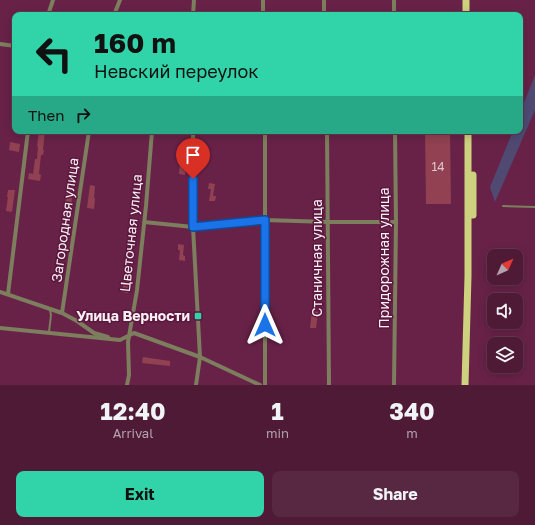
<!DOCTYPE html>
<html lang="en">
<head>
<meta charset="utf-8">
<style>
	:root { --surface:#4e1a36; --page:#582742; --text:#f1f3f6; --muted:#b3a1ad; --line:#653851; --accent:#31d4a9 }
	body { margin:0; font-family:"Golos Text",sans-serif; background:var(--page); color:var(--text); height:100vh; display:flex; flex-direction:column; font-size:15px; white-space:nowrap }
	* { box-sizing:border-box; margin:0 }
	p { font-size:13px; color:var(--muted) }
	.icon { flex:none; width:22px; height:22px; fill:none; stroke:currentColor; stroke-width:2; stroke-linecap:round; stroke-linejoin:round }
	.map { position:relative; height:385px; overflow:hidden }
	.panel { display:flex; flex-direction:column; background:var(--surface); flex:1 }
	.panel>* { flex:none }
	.top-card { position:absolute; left:12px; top:12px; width:511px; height:122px; border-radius:8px; box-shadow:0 2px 10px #0003,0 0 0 1px var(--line); background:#31d4a9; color:#111; overflow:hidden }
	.needle { width:26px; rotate:45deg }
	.controls { position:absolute; left:487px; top:249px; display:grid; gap:8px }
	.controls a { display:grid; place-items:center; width:36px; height:36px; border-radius:8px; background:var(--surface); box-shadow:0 2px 10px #0003,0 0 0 1px var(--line); font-size:20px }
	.pin { position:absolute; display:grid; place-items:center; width:34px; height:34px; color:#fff; margin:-41px -17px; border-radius:50% 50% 50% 0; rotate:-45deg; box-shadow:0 0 4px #0007 }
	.pin .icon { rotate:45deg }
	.me { position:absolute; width:44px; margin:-22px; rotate:0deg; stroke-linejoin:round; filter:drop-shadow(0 0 3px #0008) }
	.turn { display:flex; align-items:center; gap:14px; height:84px; padding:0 16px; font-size:18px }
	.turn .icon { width:52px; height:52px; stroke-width:2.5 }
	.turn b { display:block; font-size:28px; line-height:34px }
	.then { display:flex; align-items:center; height:38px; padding:0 16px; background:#0003; gap:8px; font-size:15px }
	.eta { display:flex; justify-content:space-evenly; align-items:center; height:68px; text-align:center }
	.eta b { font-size:24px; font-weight:700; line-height:28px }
	.action { display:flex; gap:8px; margin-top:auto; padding:8px 16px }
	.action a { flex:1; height:46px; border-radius:8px; background:var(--accent); color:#111; font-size:16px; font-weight:700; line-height:46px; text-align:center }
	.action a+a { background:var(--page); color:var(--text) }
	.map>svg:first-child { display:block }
</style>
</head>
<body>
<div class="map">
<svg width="535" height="385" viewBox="0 0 535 385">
	<rect width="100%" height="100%" fill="#682248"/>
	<path fill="#504a73" d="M535,75V110L495,202L490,187L513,131H520V113Z"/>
	<path fill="#914151" d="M39,131H45L43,150H44L43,155H41L39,174L41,175L40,181L28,179L29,173L33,174L35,159H37L38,146H37Z
		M425,131H450L451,204H426Z
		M10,142L20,144L19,152L9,150Z
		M179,158L185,159L183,170H185V175L179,174L180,164H178Z
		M71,162H77L75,176L69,175Z
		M209,183L215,184L213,196H216L215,201H209L211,189H208Z
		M90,185L95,186L94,198H95L94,209L87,208Z
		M67,186H73L71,209H65Z
		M8,190H15L12,212L6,211L8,197H7Z
		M178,244L184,245L183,255L185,256V261L179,260L180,250H178Z
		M124,278L130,279L128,293L122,292Z
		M312,311L318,312L316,328H310Z
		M143,357L170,361V366L142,363Z"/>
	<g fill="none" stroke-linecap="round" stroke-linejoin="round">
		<path stroke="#7c7e5d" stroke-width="2" d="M503,206L535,207
			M49,332L51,315L50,310"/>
		<path stroke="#7c7e5d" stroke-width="4" d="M324,0V15
			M394,0V15
			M48,15L53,0
			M114,15L120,0
			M193,15L194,0
			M263,15V0
			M0,44L15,46
			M193,131V227L200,357L196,385
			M265,131V385
			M327,131L329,385
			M144,222L193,227L265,220L328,222H396
			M0,292L62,313L77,321L94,333L108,337
			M8,294L28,131
			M62,313L89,131
			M0,328L120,340L134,333L200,357L260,385
			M127,385L129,375L128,342L137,290L146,206L152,131
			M394,385L396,222L395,131"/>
		<path stroke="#ced17d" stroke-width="7" d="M466,0V15
			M473,215V175
			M465,385L468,276V131"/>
	</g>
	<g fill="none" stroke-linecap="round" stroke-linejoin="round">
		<g stroke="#114b97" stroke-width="10">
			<path id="route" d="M193,179V227L265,220V325"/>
		</g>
		<use href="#route" stroke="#1a73e8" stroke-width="7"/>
	</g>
	<rect fill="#31d4a9" stroke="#5c173e" stroke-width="1.5" x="194" y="312" width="8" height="8" rx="2"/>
	<g text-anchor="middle" stroke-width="3" stroke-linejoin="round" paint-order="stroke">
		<g font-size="12" fill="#dfc4cb">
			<text x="438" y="171">14</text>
		</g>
		<g font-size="14" fill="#f9f0f4" stroke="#5c173e">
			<text transform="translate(65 220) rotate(-82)" y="5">Загородная улица</text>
			<text transform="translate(131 233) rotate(-84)" y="5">Цветочная улица</text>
			<text transform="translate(317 258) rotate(-90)" y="5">Станичная улица</text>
			<text transform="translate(384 258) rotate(-90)" y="5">Придорожная улица</text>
		</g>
		<g font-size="14" font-weight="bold" fill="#f9f0f4" stroke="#5c173e" text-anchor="end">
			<text x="190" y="321">Улица Верности</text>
		</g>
	</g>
</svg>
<div class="controls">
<a><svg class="needle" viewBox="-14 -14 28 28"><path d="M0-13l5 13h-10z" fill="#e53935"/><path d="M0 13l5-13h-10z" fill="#b3a1ad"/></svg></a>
<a><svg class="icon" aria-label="sound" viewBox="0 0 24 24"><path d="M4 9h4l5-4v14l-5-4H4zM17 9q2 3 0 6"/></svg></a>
<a><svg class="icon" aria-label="layers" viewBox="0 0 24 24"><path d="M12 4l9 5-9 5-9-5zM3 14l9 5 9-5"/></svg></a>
</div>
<div class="pin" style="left:193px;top:179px;background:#d93025"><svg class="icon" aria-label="arrive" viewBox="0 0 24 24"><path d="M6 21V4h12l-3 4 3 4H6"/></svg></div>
<svg class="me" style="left:265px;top:325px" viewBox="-20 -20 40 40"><path d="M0-17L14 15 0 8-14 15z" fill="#1a73e8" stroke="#fff" stroke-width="4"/></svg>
<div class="top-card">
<div class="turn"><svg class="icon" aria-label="left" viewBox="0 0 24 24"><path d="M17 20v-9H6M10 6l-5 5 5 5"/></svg><div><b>160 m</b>Невский переулок</div></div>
<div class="then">Then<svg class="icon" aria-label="right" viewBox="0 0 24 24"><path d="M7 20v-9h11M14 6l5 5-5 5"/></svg></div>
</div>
</div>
<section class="panel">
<div class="eta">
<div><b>12:40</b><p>Arrival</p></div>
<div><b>1</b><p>min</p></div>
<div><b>340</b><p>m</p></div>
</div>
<div class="action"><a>Exit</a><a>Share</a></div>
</section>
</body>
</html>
